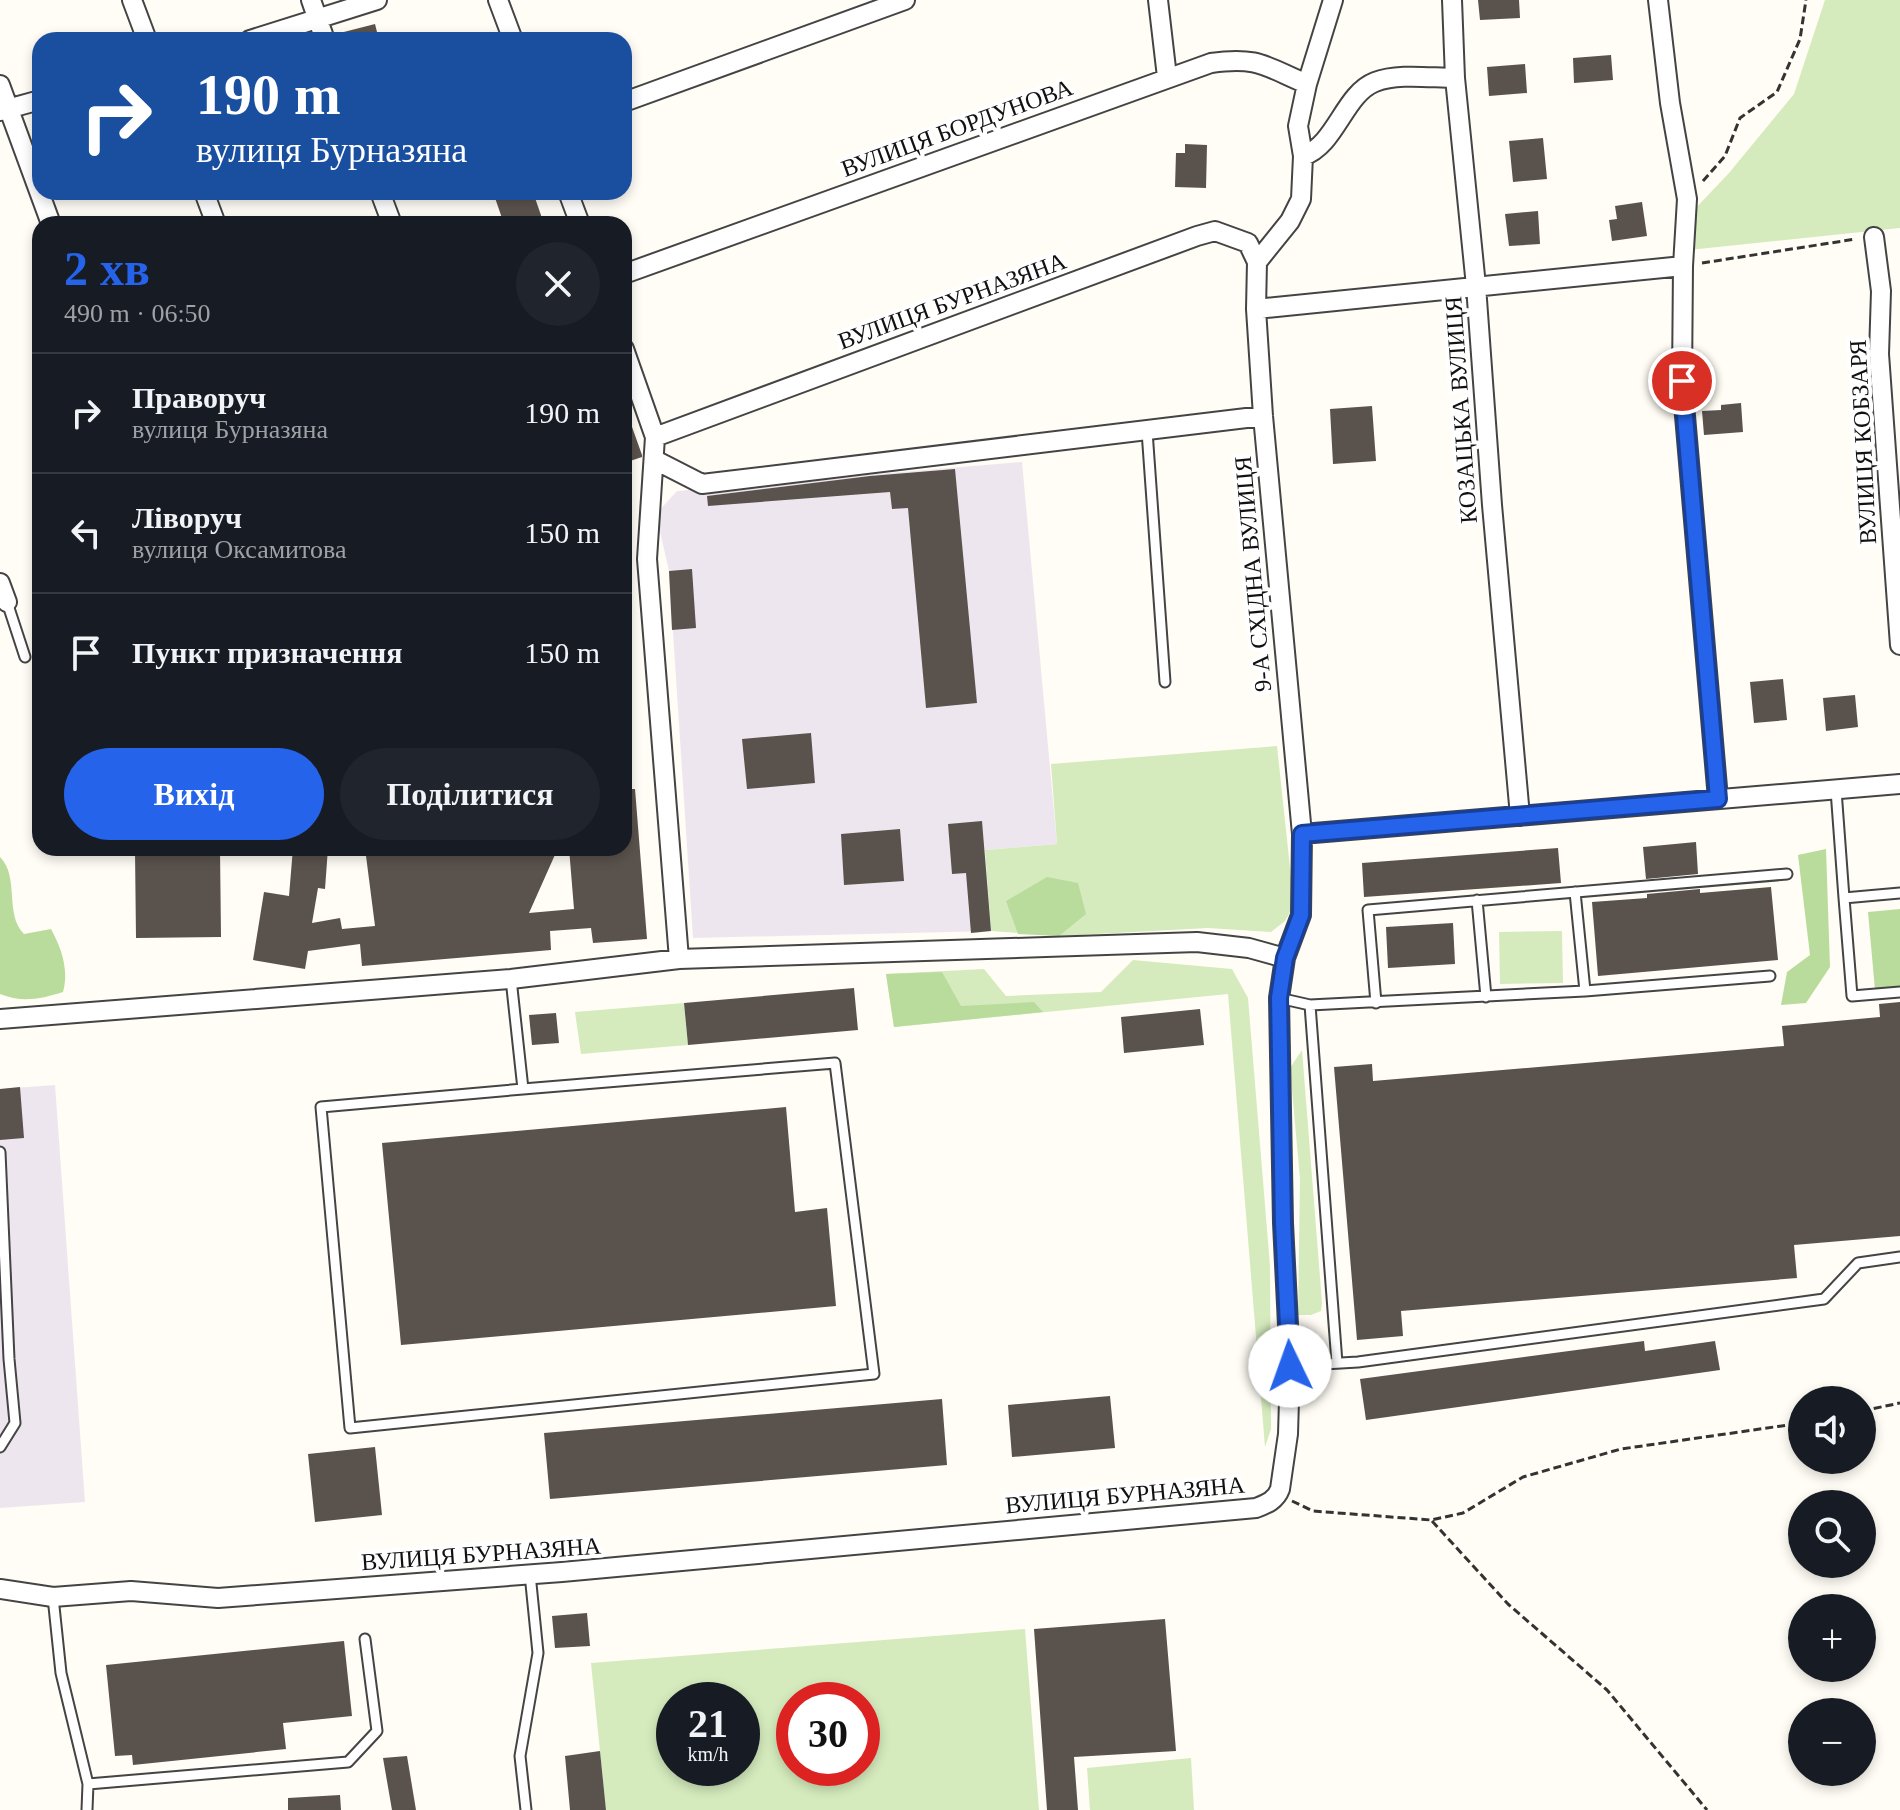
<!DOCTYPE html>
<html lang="uk">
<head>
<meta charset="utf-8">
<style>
	:root { --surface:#171b24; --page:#20242c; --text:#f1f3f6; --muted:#9ea1a6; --line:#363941; --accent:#2563eb }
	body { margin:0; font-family:Georgia,serif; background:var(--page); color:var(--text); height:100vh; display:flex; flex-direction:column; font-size:30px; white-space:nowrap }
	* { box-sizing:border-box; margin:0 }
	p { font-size:26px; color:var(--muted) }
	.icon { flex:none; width:44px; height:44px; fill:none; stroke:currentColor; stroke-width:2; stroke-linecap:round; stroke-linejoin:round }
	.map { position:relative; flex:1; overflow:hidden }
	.panel { position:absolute; left:32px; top:216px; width:600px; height:640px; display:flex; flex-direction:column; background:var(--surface); border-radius:24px; box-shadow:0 4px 12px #0003 }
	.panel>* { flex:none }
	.hud { position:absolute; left:32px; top:32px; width:600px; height:168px; border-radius:24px; box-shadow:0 4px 12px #0003; background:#1a4fa0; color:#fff; overflow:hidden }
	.controls { position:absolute; left:1788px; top:1386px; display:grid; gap:16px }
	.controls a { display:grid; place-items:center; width:88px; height:88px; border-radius:50%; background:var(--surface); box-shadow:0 4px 12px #0003; font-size:40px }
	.speed { position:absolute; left:656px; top:1682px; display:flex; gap:16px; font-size:40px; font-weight:700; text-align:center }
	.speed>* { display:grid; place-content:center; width:104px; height:104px; border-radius:50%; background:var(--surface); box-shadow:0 4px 12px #0003; line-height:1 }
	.speed small { font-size:20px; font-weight:400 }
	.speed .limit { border:12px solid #d22; background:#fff; color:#111 }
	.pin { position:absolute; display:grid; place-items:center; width:68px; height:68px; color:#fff; margin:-34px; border:4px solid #fff; border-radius:50%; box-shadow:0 2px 8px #0007 }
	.me { position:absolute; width:88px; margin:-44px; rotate:357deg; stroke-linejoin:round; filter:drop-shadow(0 0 6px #0008) }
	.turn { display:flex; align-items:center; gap:28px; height:168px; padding:0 32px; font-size:36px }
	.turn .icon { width:104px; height:104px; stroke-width:2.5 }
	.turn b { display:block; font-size:56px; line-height:68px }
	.round { display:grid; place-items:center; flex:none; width:84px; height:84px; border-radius:42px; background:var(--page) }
	.head { display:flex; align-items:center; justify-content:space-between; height:136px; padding:0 32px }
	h1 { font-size:48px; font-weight:700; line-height:60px; color:var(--accent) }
	.primary-button { display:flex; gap:16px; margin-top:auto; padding:16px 32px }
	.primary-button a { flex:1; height:92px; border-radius:48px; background:var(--accent); color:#fff; font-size:32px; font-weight:700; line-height:92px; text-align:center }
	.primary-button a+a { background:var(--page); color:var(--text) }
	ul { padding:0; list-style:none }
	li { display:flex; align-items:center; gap:24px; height:120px; padding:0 32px; border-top:2px solid var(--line) }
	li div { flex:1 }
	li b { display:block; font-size:30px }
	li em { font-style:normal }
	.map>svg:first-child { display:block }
</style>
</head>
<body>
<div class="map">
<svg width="1900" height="1810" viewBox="0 0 1900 1810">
	<rect width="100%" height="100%" fill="#fffdf5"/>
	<path fill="#eee6ef" d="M1022,462L1057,844L985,850L991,931L693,938L669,571L656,514L677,491Z
		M55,1085L85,1502L0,1508V1089Z"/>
	<path fill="#d5ebbd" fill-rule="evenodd" d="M1825,0H1900V228L1689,250L1693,211L1729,173L1794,94Z
		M1277,746L1294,905L1285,921L1271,932L1208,928L1059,936L991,931L985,850L1057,844L1051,764Z
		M1562,931L1563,983L1500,984L1499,932Z
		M1133,960L1232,969L1248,998L1270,1266L1271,1429L1265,1447L1228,994L894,1027L886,974L984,969L1006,996L1101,992Z
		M684,1003L688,1045L581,1054L575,1012Z
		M1302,1050L1322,1303L1321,1311L1311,1315H1298L1300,1179L1290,1068Z
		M1025,1629L1039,1810H606L591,1663ZM742,1700V1768H674V1700ZM794,1700H862V1768H794Z
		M1191,1758L1194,1810H1090L1087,1768Z"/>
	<path fill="#b9dc9c" d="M1826,849L1830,967L1806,1003L1781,1005L1787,972L1810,955L1798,855Z
		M0,857C20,877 4,914 24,934L51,929C62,949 69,971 63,992C41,999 22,1003 0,994Z
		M1047,877L1078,883L1086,914L1059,936L1018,934L1006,901Z
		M1900,909V988L1875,990L1868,912Z
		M942,972L961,1006L1034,1002L1043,1012L894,1027L886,974Z"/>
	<path fill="#5a524d" d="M1478,0H1519L1520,18L1480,20Z
		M375,24L379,40H337L336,34Z
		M1611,55L1613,80L1574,83L1573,58Z
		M1525,64L1527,93L1489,96L1487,67Z
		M1543,138L1547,179L1513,182L1509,141Z
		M1185,144L1207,145L1206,188L1175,187L1176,153H1185Z
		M493,192H533L544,224H504Z
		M1642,202L1647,236L1612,241L1609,220L1617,219L1615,206Z
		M1538,211L1540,244L1509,246L1505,214Z
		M1741,403L1743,432L1704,435L1702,411L1721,410V405Z
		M1372,406L1376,461L1333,464L1330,409Z
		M624,410H626L642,455V457L624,463Z
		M955,469L977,703L926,708L908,508L892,509L890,492L708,506L707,496L870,476Z
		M692,569L696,628L672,630L669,571Z
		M1783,679L1787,720L1754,723L1750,682Z
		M1855,695L1858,727L1826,731L1823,698Z
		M811,733L815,783L747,789L742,739Z
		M624,789H635L647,939L593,943L591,928L550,931L551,950L362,966L360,944L308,951L305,969L253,960L264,892L289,896L293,848H328L325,889L318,888L312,923L340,918L342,929L375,926L365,848H558L529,913L574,909L569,848H624Z
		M982,821L991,931L971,933L966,873L952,874L948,824Z
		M900,829L904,881L844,885L841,834Z
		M1696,842L1698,874L1646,879L1643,847Z
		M1558,848L1561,883L1364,897L1362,863Z
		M220,850L221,937L136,938L135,851Z
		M1771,887L1778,960L1598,976L1592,902L1647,898V894L1700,889V893Z
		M1453,923L1455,964L1388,968L1386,927Z
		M854,988L858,1030L688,1045L684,1003Z
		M1900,1002V1236L1794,1245L1797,1278L1401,1311L1403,1336L1357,1340L1334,1067L1372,1064L1373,1081L1784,1046L1782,1026L1880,1017L1879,1004Z
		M1200,1009L1204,1045L1124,1053L1121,1017Z
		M556,1013L559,1043L532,1045L529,1015Z
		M20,1087L24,1138L0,1140V1089Z
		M786,1107L795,1212L827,1208L836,1306L401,1345L382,1143Z
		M1644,1341L1645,1351L1715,1341L1720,1370L1366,1420L1360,1379Z
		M1110,1396L1115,1448L1012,1457L1008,1405Z
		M942,1399L947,1465L550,1499L544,1433Z
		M375,1447L382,1515L315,1522L308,1454Z
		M587,1613L590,1646L555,1648L552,1616Z
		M1165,1619L1176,1751L1074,1757L1078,1810H1047L1034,1629Z
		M344,1641L352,1716L283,1723L286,1749L133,1765L132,1755L115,1756L106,1665Z
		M600,1751L606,1810H570L565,1756Z
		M407,1756L416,1810H392L383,1758Z
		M340,1795L341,1810H288V1798Z"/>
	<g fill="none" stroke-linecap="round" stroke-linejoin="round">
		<g stroke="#444" stroke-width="13">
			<path id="service" d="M1147,431L1165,682
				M7,602L25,657
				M1836,790L1844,898L1900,893
				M1575,892L1585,991
				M1844,898L1852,996L1900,992
				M1477,900L1486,997
				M511,979L523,1089L321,1107L350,1428L874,1374L835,1063L523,1089
				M1279,998L1310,1005L1337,1363
				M1376,1003L1368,910L1787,874
				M1310,1005L1585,991L1770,976
				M0,1152L9,1359L15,1423L0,1447
				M1290,1366L1358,1362L1824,1299L1858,1263L1900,1257
				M53,1597L61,1673L88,1784L348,1762L377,1731L365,1639
				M87,1810L88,1784
				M526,1810L520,1756L538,1653L530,1574"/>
		</g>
		<g stroke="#444" stroke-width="22">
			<path id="minor" d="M132,0L147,40
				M311,0L325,40
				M498,0L513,40
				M1158,0L1167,77
				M1452,0L1455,78L1476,286L1492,505L1520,816
				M1658,0L1670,103L1687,199L1683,266L1682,381L1718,799
				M250,40L377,0
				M0,85L51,224
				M624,102L905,0
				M0,111L40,100
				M1303,156C1336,145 1344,94 1375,82C1398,73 1431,78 1455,78
				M204,192L216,224
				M380,192L392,224
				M568,192L580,224
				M1874,237L1881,291L1879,354L1900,645
				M624,274L1211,63C1259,56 1266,67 1307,84
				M1256,309L1683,266
				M624,349L655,437L647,559L679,959
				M655,437L1197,236L1215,231L1248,243L1257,262
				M655,460L702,484L1263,416
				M0,583L7,602
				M1302,834L1263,416L1256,309L1257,262L1290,221L1301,199L1303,156L1298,126L1307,84L1333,0
				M0,1019L511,979L679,959L1197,942L1249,948L1285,958
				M0,1589L53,1597L131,1591L218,1598L562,1572L1256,1508C1267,1504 1276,1500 1280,1489L1288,1434L1290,1366L1283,1223L1279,998L1285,958L1301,915L1302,834L1900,784"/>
		</g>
		<path stroke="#333" stroke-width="3" stroke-dasharray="8 4" stroke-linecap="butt" d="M1703,181L1725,156L1740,118L1777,92L1800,39L1806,0
			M1702,263L1856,239
			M1862,1411L1900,1403
			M1292,1501L1313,1511L1431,1520L1463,1513L1523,1477L1621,1449L1802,1423
			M1432,1521L1508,1604L1607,1690L1707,1810"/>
		<use href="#service" stroke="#fff" stroke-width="9"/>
		<use href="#minor" stroke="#fff" stroke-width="18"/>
	</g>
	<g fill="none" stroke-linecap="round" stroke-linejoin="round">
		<g stroke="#184099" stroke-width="20">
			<path id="route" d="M1290,1366L1283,1223L1279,998L1285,958L1301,915L1302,834L1718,799L1682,381"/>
		</g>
		<use href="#route" stroke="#2563eb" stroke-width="14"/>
	</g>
	<g text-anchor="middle" stroke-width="8" stroke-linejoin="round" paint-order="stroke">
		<g font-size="24" fill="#111" stroke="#fff">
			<text transform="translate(957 128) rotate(-20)" y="8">ВУЛИЦЯ БОРДУНОВА</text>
			<text transform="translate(952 301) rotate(-20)" y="8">ВУЛИЦЯ БУРНАЗЯНА</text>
			<text transform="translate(1461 410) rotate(-94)" y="8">КОЗАЦЬКА ВУЛИЦЯ</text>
			<text transform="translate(1863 442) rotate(-93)" y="8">ВУЛИЦЯ КОБЗАРЯ</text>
			<text transform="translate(1253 574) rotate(-95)" y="8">9-А СХІДНА ВУЛИЦЯ</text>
			<text transform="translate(1125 1495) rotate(-5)" y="8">ВУЛИЦЯ БУРНАЗЯНА</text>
			<text transform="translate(481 1554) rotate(-4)" y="8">ВУЛИЦЯ БУРНАЗЯНА</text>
		</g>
	</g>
</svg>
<div class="controls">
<a><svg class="icon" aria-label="sound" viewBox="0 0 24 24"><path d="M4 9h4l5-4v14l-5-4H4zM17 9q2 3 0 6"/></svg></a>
<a><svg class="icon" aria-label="search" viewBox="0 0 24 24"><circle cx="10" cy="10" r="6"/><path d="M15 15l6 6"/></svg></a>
<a>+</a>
<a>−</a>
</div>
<div class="speed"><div>21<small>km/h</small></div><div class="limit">30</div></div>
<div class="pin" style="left:1682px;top:381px;background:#d93025"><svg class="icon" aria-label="arrive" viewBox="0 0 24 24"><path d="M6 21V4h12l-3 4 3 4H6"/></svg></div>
<svg class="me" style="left:1290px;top:1366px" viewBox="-20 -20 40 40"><circle r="19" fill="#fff"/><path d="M0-13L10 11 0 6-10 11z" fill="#2563eb"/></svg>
<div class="hud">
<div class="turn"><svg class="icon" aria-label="right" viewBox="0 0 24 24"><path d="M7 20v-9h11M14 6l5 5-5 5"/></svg><div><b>190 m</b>вулиця Бурназяна</div></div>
</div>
<section class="panel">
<div class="head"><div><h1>2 хв</h1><p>490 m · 06:50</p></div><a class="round"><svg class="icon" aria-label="close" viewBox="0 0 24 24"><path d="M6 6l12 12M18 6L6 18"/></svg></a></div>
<ul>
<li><svg class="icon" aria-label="right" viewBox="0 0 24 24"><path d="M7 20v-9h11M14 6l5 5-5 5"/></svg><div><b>Праворуч</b><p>вулиця Бурназяна</p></div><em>190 m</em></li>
<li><svg class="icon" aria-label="left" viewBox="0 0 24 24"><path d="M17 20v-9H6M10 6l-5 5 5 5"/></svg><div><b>Ліворуч</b><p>вулиця Оксамитова</p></div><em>150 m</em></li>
<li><svg class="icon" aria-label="arrive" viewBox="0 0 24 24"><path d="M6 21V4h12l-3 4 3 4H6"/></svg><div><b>Пункт призначення</b></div><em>150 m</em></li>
</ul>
<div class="primary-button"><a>Вихід</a><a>Поділитися</a></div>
</section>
</div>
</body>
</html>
